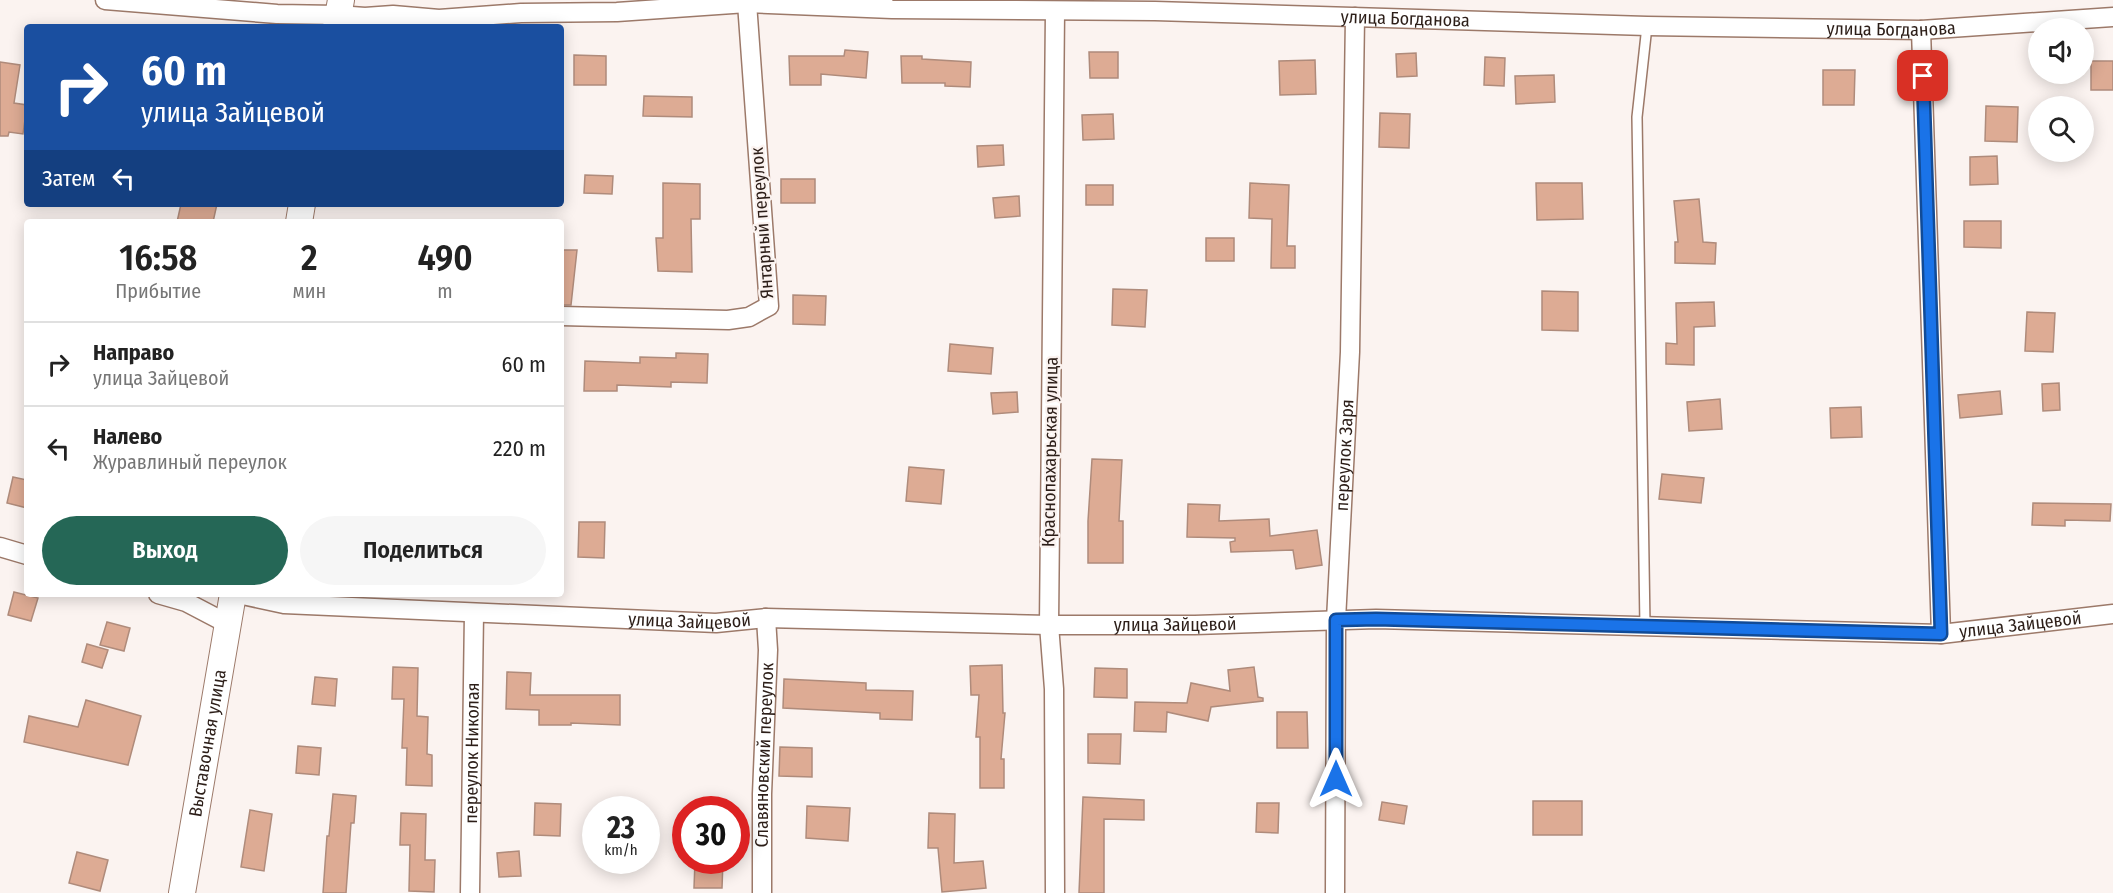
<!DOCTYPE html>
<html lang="ru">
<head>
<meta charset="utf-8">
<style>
	:root { --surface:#fff; --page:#f6f6f6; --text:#222; --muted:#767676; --line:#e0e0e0; --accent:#256756 }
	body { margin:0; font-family:"Fira Sans Condensed",sans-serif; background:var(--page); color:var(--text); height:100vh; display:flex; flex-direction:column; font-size:22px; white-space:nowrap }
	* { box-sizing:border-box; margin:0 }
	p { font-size:20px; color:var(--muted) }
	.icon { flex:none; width:33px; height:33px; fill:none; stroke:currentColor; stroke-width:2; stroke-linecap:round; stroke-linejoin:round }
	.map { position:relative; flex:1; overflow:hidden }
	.drawer { position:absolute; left:24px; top:219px; width:540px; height:378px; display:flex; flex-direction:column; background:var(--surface); border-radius:6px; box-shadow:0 3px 15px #0003 }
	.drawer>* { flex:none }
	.top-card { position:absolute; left:24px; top:24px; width:540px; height:183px; border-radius:6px; box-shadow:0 3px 15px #0003; background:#1a4fa0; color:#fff; overflow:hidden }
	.controls { position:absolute; left:2028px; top:18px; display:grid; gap:12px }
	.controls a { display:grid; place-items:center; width:66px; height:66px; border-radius:50%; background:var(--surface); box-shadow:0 3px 15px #0003; font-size:30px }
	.speed { position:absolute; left:582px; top:796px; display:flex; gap:12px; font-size:30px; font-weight:700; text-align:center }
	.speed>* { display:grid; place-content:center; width:78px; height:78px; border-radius:50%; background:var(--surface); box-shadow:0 3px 15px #0003; line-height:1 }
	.speed small { font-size:15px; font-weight:400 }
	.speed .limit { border:9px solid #d22; background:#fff; color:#111 }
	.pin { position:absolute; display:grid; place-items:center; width:51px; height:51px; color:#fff; margin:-26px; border-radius:12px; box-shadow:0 3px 9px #0006 }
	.me { position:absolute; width:66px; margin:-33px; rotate:0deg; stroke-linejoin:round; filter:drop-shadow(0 0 4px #0008) }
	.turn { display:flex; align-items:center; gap:21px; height:126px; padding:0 18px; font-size:27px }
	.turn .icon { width:78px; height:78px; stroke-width:2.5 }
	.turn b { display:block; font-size:42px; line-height:51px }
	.then { display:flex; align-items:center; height:57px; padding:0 18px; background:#0003; gap:12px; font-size:22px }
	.eta { display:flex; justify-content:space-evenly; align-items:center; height:102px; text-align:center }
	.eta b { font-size:36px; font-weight:600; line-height:42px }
	.button { display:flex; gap:12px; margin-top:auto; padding:12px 18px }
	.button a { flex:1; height:69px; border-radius:36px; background:var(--accent); color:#fff; font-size:24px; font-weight:600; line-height:69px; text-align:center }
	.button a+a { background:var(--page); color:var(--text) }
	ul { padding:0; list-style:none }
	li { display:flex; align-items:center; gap:18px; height:84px; padding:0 18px; border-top:2px solid var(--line) }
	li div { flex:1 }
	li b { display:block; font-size:22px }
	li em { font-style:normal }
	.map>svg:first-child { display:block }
</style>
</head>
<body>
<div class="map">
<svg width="2113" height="893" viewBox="0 0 2113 893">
	<rect width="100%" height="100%" fill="#fbf3f0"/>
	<path fill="#ddab94" stroke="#af8b7b" stroke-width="1.5" d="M845,50L868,52L866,78L821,74V85H790L789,56H844Z
		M1089,52H1118V78H1090Z
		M1416,53L1417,76L1397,77L1396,54Z
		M574,55L606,56V85H574Z
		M901,56H922V59L971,62L970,87L945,86V83H902Z
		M1485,57L1505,58L1504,86L1484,85Z
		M1315,60L1316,94L1280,95L1279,61Z
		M2091,61H2113V90H2091Z
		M0,62L20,65L14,103L27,105L23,134L9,132L8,136H0Z
		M1823,70H1855L1854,105H1823Z
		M1554,75L1555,102L1516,104L1515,76Z
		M644,96L692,97V117L643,116Z
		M1986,106L2018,107L2017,142L1985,141Z
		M1380,113L1410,114L1409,148L1379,147Z
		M1113,114L1114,139L1083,140L1082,115Z
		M1003,145L1004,165L978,167L977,146Z
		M1997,156L1998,184L1970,185V157Z
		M585,175L613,176L612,194L584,193Z
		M781,179H815V203H781Z
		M663,183L700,184V219H691L692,272L658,271L656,238H663Z
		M1250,183L1289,185L1287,246H1295V268H1271L1272,219L1249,218Z
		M1536,183H1582L1583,219L1537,220Z
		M1086,185H1113V205H1086Z
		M1019,196L1020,216L995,218L993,198Z
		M1699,199L1703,242L1716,243L1715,264L1675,263V242H1678L1674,201Z
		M181,204H217L213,222H177Z
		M1964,221H2001V248L1964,247Z
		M1206,238H1234V261H1206Z
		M561,250H577L571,305H561Z
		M1113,289L1147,290L1145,327L1112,325Z
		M1542,291L1578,292V331L1542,330Z
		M793,295L826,296L825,325L793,324Z
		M1714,302L1715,326L1694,327V365L1666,364V343L1677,344L1676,303Z
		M2027,312L2055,313L2053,352L2025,351Z
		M950,344L993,348L991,374L948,371Z
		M676,353L708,354L707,383L671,382V387L617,385V391H584L585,361L640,363V357L676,358Z
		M2059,383L2060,410L2043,411L2042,384Z
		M2000,391L2002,414L1960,418L1958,395Z
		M1017,392L1018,412L993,414L991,393Z
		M1720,399L1722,429L1689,431L1687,402Z
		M1861,407L1862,437L1831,438L1830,408Z
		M1092,459L1122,460L1119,521H1123V563H1088V521Z
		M909,467L944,470L941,504L906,501Z
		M1662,474L1704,478L1701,503L1659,499Z
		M13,477L27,480V508L7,503Z
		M2033,503L2111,504L2110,521L2065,520V526L2032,525Z
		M1188,504L1220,505L1219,521L1269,519L1270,536L1317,530L1322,565L1296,569L1293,550L1231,552L1230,542L1235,541V538L1187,537Z
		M579,522H605L604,558L578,557Z
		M14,592L38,598L31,621L8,615Z
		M107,622L130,628L124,651L100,645Z
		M87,644L108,650L102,668L82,662Z
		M1002,665L1003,713H1005L1001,759H1004V788H980V737H976L979,695H971L970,666Z
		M393,667L418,668L417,716L428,717L427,754L432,755V786L406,785L407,748H402L404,699H392Z
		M1254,667L1258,697L1263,698V701L1211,707L1208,721L1167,712L1166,732L1134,731L1135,702L1187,703L1191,683L1230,691L1228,670Z
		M1095,668L1127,669V698L1094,697Z
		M507,672L531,673L530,695H620V725L571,723V725H539V710L506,709Z
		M315,677L337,679L335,706L312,704Z
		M784,679L866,683V690L913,691L912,720L880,719V713L783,708Z
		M86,700L141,716L128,765L24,742L29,716L78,727Z
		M1277,712H1307L1308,748H1277Z
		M1088,734H1121L1120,764L1088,763Z
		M298,746L321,748L319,775L296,773Z
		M780,747L812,748V777L779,776Z
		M333,794L356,796L354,823H351L346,893H323L327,836H329Z
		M1083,797L1144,800V820L1104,819V893H1079Z
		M1533,801H1582V835H1533Z
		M1382,802L1407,806L1404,824L1379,820Z
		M535,803L561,804L560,836L534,835Z
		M1257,803H1279L1278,833L1256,832Z
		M807,806L850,808L848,841L806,838Z
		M250,810L272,814L264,871L241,867Z
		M401,813L426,814L425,860H435L434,892L409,891L410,845H400Z
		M929,813L955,814L954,863L983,861L986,888L942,892L938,848H928Z
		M519,851L521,876L499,877L497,853Z
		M77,852L108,860L100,891L69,883Z
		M695,861H723L722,888H694Z"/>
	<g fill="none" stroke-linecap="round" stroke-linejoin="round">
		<g stroke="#9c7969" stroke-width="12">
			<path id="lane" d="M1645,626L1637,117L1647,26"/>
		</g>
		<g stroke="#9c7969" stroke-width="21">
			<g id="street">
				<path id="s1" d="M105,0L277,14L338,15L365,17L393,15L439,19L521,13L617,12L747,3L892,9L1155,11L1647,26L1921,30L2113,17"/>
				<path d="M1055,11L1049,625L1054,689L1055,893"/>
				<path d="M1921,30L1941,634"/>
				<path d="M561,316L728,320L749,317L769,306L747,3"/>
				<path d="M0,547L27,555"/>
				<path d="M158,594L186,602L228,624"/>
				<path id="s2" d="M238,594L284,604L716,623L766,618L1049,625H1195L1376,619L1941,634L2113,614"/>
				<path id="s3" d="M470,893L474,613"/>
				<path id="s4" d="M762,893V794L768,650L766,618"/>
				<path id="s5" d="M1335,893L1336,620L1350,352L1355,17"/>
			</g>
		</g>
		<g stroke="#9c7969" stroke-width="28">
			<g id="secondary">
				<path d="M336,27L341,0"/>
				<path d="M299,222L302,204"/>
				<path id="s6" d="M182,893L233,594"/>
			</g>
		</g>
		<use href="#lane" stroke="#fff" stroke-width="9"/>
		<use href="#street" stroke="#fff" stroke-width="18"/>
		<use href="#secondary" stroke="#fff" stroke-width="26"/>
	</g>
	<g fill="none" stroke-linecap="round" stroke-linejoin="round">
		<g stroke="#114b97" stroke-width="15">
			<path id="route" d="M1336,779V620L1376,619L1941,634L1923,76"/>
		</g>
		<use href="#route" stroke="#1a73e8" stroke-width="10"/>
	</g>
	<g text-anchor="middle" stroke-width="4.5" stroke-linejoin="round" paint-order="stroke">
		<g font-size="18" fill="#2c1e18" stroke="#fbf3f0">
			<text dy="6" stroke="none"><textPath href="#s1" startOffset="1302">улица Богданова</textPath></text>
			<text dy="6" stroke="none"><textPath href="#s1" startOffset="1788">улица Богданова</textPath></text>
			<text transform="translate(762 223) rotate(-94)" y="6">Янтарный переулок</text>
			<text transform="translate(1050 452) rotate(-89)" y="6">Краснопахарьская улица</text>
			<text dy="6" stroke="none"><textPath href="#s5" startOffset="438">переулок Заря</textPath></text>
			<text dy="6" stroke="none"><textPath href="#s2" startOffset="453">улица Зайцевой</textPath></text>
			<text dy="6" stroke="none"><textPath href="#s2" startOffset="939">улица Зайцевой</textPath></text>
			<text dy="6" stroke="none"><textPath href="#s2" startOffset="1785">улица Зайцевой</textPath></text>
			<text dy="6" stroke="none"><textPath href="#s6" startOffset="152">Выставочная улица</textPath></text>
			<text dy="6" stroke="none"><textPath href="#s3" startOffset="140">переулок Николая</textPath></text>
			<text dy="6" stroke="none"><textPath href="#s4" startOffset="138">Славяновский переулок</textPath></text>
		</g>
	</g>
</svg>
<div class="controls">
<a><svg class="icon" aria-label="sound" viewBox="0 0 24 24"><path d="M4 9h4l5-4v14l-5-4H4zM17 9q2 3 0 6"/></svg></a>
<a><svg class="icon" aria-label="search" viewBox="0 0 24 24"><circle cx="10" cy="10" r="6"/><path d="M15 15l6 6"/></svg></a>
</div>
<div class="speed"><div>23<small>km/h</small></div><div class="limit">30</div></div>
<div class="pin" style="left:1923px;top:76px;background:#d93025"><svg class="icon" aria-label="arrive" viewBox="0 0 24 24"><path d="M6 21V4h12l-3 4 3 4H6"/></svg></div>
<svg class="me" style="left:1336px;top:779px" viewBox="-20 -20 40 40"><path d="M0-17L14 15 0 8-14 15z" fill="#1a73e8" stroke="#fff" stroke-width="4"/></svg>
<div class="top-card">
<div class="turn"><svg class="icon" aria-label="right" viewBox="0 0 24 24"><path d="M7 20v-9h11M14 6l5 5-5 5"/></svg><div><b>60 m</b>улица Зайцевой</div></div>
<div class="then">Затем<svg class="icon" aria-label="left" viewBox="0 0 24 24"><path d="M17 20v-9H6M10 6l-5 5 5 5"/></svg></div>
</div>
<section class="drawer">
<div class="eta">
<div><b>16:58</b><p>Прибытие</p></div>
<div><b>2</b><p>мин</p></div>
<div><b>490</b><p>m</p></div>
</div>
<ul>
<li><svg class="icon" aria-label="right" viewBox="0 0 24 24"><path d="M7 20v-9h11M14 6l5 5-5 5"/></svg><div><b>Направо</b><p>улица Зайцевой</p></div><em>60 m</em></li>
<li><svg class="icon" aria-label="left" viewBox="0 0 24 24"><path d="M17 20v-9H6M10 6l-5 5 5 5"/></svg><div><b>Налево</b><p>Журавлиный переулок</p></div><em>220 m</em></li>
</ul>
<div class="button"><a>Выход</a><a>Поделиться</a></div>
</section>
</div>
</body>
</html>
